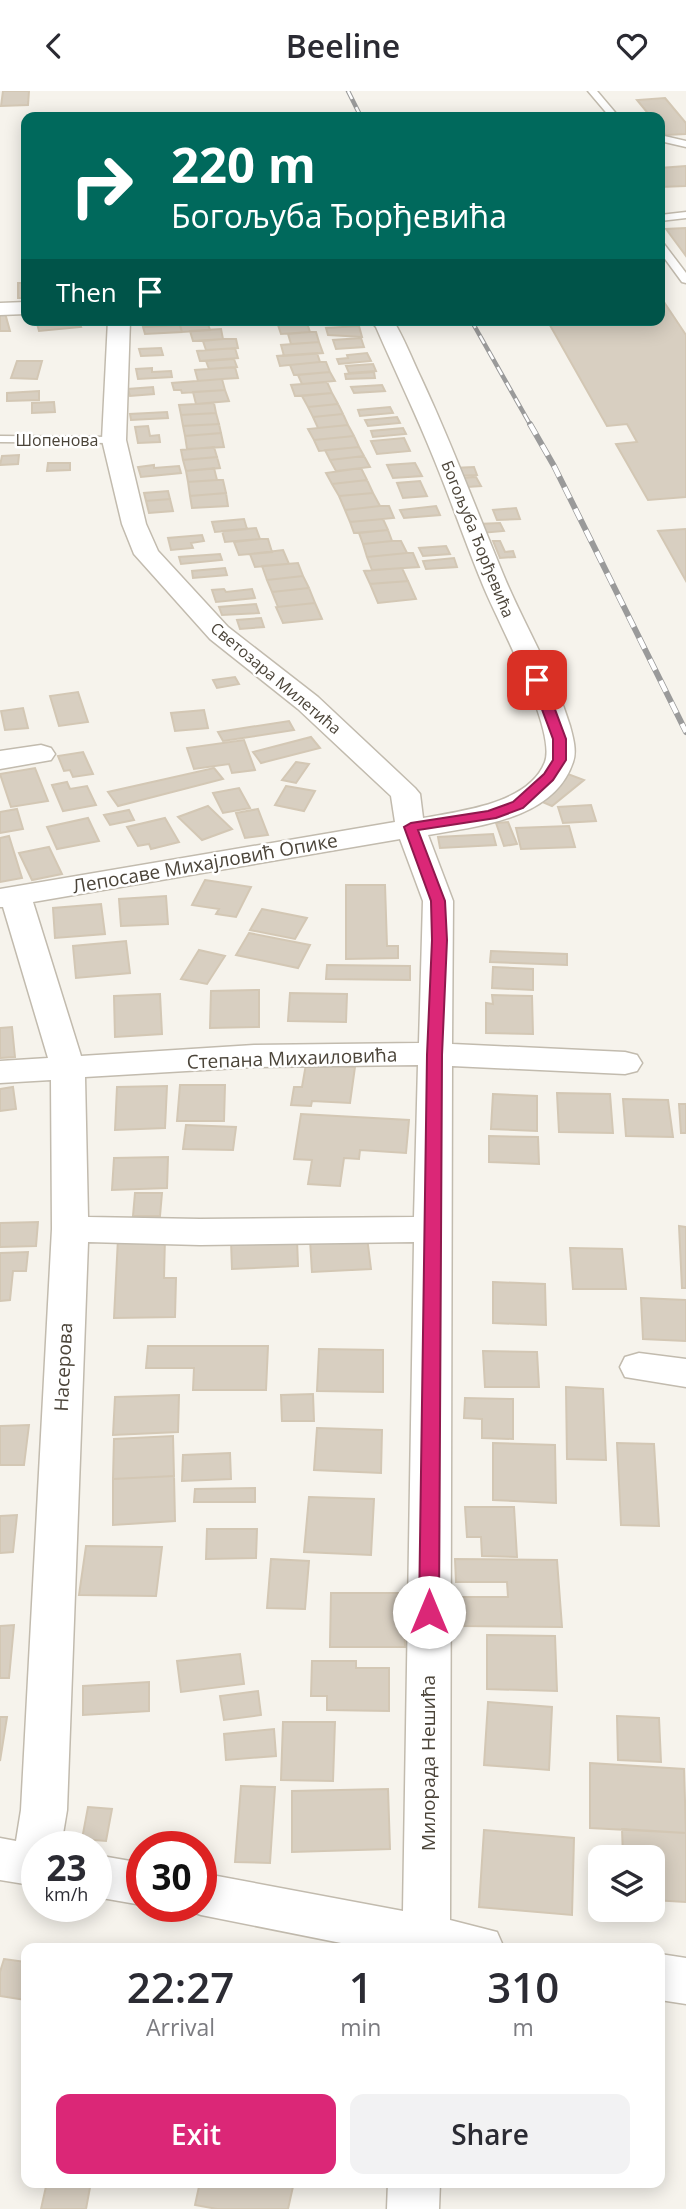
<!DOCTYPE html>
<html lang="en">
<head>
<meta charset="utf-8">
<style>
	:root { --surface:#fff; --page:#f2f2f3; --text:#2b2b33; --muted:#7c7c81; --accent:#db2777 }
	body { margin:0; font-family:"Open Sans",sans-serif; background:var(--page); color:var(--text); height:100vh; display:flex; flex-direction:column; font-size:26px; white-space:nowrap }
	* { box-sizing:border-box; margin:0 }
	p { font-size:23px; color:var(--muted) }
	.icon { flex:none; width:38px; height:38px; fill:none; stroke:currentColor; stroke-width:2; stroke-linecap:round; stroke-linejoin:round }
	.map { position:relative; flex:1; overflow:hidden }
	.sheet { position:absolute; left:21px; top:1852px; width:644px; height:245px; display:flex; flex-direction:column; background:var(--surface); border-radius:14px; box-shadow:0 4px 18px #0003 }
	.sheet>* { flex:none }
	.banner { position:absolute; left:21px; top:21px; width:644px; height:214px; border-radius:14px; box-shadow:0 4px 18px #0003; background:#00695c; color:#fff; overflow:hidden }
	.tools { position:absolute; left:588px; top:1754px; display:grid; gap:14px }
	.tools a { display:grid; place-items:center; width:77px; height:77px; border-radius:14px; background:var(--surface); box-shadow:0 4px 18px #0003; font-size:35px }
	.speed { position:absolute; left:21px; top:1740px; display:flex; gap:14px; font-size:35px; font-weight:700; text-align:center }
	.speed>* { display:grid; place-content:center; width:91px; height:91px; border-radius:50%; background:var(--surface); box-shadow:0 4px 18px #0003; line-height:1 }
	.speed small { font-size:18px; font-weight:400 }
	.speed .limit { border:10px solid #d22; background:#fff; color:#111 }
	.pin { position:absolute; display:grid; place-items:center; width:60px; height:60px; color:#fff; margin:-30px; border-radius:14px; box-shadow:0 4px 10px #0006 }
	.me { position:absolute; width:77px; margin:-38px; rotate:0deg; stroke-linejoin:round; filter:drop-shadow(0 0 5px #0008) }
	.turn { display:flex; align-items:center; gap:24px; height:147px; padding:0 35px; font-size:32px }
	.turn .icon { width:91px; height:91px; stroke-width:2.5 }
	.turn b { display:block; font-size:49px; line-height:60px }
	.then { display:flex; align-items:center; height:66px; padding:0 35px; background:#0003; gap:14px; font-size:26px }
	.eta { display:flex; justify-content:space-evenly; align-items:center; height:119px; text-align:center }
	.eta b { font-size:42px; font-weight:600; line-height:49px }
	.cta { display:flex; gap:14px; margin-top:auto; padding:14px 35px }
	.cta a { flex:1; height:80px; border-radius:14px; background:var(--accent); color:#fff; font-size:28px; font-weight:600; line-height:80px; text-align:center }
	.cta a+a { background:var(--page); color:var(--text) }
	header { display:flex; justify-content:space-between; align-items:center; height:91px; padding:0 35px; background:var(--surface); font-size:32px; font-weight:600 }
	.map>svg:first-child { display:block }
</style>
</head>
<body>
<header><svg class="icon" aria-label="back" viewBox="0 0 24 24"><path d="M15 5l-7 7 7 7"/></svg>Beeline<svg class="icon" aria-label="heart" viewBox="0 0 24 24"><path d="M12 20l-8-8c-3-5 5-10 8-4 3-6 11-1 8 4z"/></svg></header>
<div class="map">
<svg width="686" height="2118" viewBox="0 0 686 2118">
	<rect width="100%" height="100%" fill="#f6f3ec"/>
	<path fill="#d8cfc1" stroke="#d3c7b4" stroke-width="2" d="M3,0H29L28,14L1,15Z
		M665,7L686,32V43L666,44L660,37V26H651L637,9Z
		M686,75V95L660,96V77Z
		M686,137V165L666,138Z
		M18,192H26V207H18Z
		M660,205L686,244V406L648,409L616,353L637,351L627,333L607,335L547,229H660Z
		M0,222H5L10,240H0Z
		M36,229H78L81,236L39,240Z
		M207,230L210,239L182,241L179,232Z
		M307,232L310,241L281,243L278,234Z
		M180,234L182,241L145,243L143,236Z
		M359,235L362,246L328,244L326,237Z
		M221,238L223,248L193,250L190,240Z
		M310,241H316L319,251L291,253L288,243Z
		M361,247L364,256L336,258L333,249Z
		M223,248H236L238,257L206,259L203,250Z
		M319,251L323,262L284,265L281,254Z
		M161,257L163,264L141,265L139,258Z
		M235,257L238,267L200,270L197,260Z
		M317,262L320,271L280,275L277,265Z
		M367,262L371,270L339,273L337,268L348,267L347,264Z
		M234,268L237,276L209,278L206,270Z
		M17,270H42L37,288L11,287Z
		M320,271H326L330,281L294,284L290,274Z
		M373,273L376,280L349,282L346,275Z
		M235,276L238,287L222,288L198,290L195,279Z
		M152,277V281L171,280L172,286L138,288L136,278Z
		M330,281L335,290L302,293L298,284Z
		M374,281L375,287L346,288L345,283Z
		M222,288L225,299L182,302L181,299H174L172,292Z
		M327,291L332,302L295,305L291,294Z
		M382,294L385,300L354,302L351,296Z
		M153,296L154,303L130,305L128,298Z
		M225,299L229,310L196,313L193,301Z
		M39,300V309L7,310V302Z
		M332,302L338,313L308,316L302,305Z
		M54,311L55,321L32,322V312Z
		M214,312L216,322L181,324L179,314Z
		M338,313L343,323L313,326L308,316Z
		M390,316L393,322L360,325L358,319Z
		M167,321L168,327L131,329L130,323Z
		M216,322L219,333L183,335L181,324Z
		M343,323L348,334L318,337L313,326Z
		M397,326L400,332L368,335L365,329Z
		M219,333L221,342L185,345L183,335Z
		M348,334L354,345L314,349L308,338Z
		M148,335L150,345L159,344L160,351L138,352L135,336Z
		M403,337L406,343L373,346L371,340Z
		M221,342L224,356L187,358L185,345Z
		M354,345L359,356L319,360L314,349Z
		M404,347L410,360L377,363L371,350Z
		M214,356L217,366L183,369L181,359Z
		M359,356L364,365L330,369L325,359Z
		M19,364L18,373L0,374L2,365Z
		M364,365L370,376L336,380L330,369Z
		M217,366L220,377L186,380L183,369Z
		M48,372H70V379L47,380Z
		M415,372L422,385L393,387L387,374Z
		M154,374V377L179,375L181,382L141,386L138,376Z
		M474,376L477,384L456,385L453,377Z
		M214,377L217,389L188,391L186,380Z
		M361,377L367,389L332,393L326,382Z
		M476,386L481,395L467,396L463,387Z
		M217,389H223L226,402L190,405L188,391Z
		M367,389L373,402L339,405L332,393Z
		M420,390L427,405L403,407L397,392Z
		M168,400L170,408L146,410L144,402Z
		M226,402L228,415L192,417L190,405Z
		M373,402L380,415L345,419L339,405Z
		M170,408L173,420L149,422L146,410Z
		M380,415H389L394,427L350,431L345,419Z
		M436,415L440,424L404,427L400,419Z
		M516,417L520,428L497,429L493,419Z
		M244,428L247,438L215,441L212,431Z
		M383,428L388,439L354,442L350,431Z
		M500,432L504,440L481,442L478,433Z
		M256,437L260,448L225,451L222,440Z
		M686,438V490L658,440Z
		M388,439L392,450L363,453L359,442Z
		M202,444L204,450L191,452L193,457L171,459L168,447Z
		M260,448H268L272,461L239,464L234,451Z
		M392,450H401L407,462L367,466L363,453Z
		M493,450H500L505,461L513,460L515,466L500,467Z
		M446,455L450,463L423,465L419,457Z
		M283,459L289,473L255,476L250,463Z
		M407,462H413L419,476L372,479L367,466Z
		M220,463L222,469L181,473L179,466Z
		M454,467L457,476L426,478L423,470Z
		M298,472L303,485L267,489L262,475Z
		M225,477L227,484L193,487L192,480Z
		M402,477L408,490L370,493L364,480Z
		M303,485L309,497L272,501L267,489Z
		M408,490L416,508L378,512L370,493Z
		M309,497L315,512L278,516L272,501Z
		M224,498L226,501L252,498L255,507L216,511L212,499Z
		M315,512L322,528L283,532L276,516Z
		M256,513L259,522L222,524L219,516Z
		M261,527L264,536L240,538L237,529Z
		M235,586L239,593L217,597L213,589Z
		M78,601L88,631L59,635L50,605Z
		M23,617L28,637L5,639L1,620Z
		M204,619L208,637L175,640L171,622Z
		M289,630L294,639L223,650L218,641Z
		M311,646L320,657L261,672L253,661Z
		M244,649L255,679L232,682L229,673L194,678L187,657Z
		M83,661L93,683L73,686L70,679L64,680L58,665Z
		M296,671L309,673L296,692L282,689Z
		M35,677L48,710L11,716L0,683Z
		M214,677L223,688L118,715L108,701Z
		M565,682L584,689L552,715L533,707Z
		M67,691L70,698L87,695L96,714L63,720L52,694Z
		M286,695L315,700L304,720L275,714Z
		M239,697L250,717L223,722L213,702Z
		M591,714L596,730L563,732L558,716Z
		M208,715L232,738L202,749L178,726Z
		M17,718L23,738L0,742V721Z
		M258,718L268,744L245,747L236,722Z
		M129,719L134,729L110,734L104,724Z
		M88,727L99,750L57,758L47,736Z
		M165,727L179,751L151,758L149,753L138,755L127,736Z
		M508,731L517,753L504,755L496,732Z
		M569,735L575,756L521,758L516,737Z
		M493,743L496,754L440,757L438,746Z
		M9,745L22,787L0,791V747Z
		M49,756L62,783L32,789L19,762Z
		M205,789L251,796L236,826L216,823L219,818L192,814Z
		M346,794H385L387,855H398V867L346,868Z
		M166,805L168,833L121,835L119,808Z
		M101,813L105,843L55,847L53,817Z
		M262,818L307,827L295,848L250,839Z
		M249,842L310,854L298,877L236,864Z
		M126,850L130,882L76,887L73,855Z
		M199,859L225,865L207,893L181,888Z
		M491,860L567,863V874L490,871Z
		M327,874L410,875V889L326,888Z
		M493,876L533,878V899L492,897Z
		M259,899V936L210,937L211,900Z
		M290,902L347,903L346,931L288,930Z
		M160,903L162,943L115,946L114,905Z
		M492,904L532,905L533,943L486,942V912L493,913Z
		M12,936L15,966L0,967V937Z
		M306,973L355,976L350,1012L312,1010L311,1015L291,1014L294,996H302Z
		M180,994H225L224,1030H177Z
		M167,995L165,1037L115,1039L117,996Z
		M13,996L16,1018L0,1020V998Z
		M557,1002L610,1003L613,1042L559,1041Z
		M493,1003L537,1005V1040L491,1038Z
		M623,1008L668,1009L673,1046L626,1045Z
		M679,1013H686V1042H681Z
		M301,1023L409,1029L406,1062L360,1059L359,1068L344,1067L340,1095L308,1093L312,1069L294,1068Z
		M186,1034L236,1036L233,1059L183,1058Z
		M489,1045L538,1046L539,1073L489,1071Z
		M168,1066L167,1097L112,1099L114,1067Z
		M135,1102H162L160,1125H133Z
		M38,1131L36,1155L0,1156V1132Z
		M679,1135L686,1136V1197H682Z
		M165,1146L164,1187H176L175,1226L114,1227L118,1147Z
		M367,1146L371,1178L312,1181L310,1149Z
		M297,1148L298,1175L232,1178L231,1150Z
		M570,1157L622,1158L626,1198H573Z
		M28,1161L26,1180H13L10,1209L0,1210V1162Z
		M493,1191L545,1193L546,1234L493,1232Z
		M641,1207L686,1209V1250L643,1248Z
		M148,1255H268L266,1299H193L194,1277H146Z
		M319,1258L383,1259V1301L317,1300Z
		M483,1260L537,1261L539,1296H485Z
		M566,1296L603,1298L606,1369L567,1368Z
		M313,1303L314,1330H282L281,1304Z
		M179,1304L178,1341L113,1344L115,1306Z
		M465,1307L513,1308V1348L482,1347V1328L464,1327Z
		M29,1334L24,1374H0V1335Z
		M317,1337L382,1339L381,1382L314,1379Z
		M173,1345L174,1385L113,1388L114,1348Z
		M493,1352L555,1354L556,1412L493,1409Z
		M617,1352L654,1353L659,1435L621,1434Z
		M230,1362L231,1388L182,1390L183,1364Z
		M174,1385L175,1430L113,1434V1388Z
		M255,1397V1411H194L195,1398Z
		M309,1406L374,1408L371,1464L304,1461Z
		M465,1416H514L517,1466L482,1465L481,1446H467Z
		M17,1424L13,1461L0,1462V1425Z
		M207,1438H257L256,1467L206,1468Z
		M86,1455L162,1456L156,1505L79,1504Z
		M271,1468L309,1470L305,1518L267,1517Z
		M455,1468L557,1469L562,1536L460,1535L459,1506H508L507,1491H456Z
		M331,1502H404L405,1556H330Z
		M14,1534L9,1587H0V1535Z
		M487,1544L555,1545L557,1600L487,1598Z
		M240,1563L244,1593L181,1601L177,1570Z
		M312,1570H356V1577H389V1620L327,1619V1605H311Z
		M149,1591V1620L83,1624V1595Z
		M258,1600L261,1624L224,1629L220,1605Z
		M488,1611L552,1616L549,1679L484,1674Z
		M617,1625L659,1627L661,1671L618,1669Z
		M0,1626H7L0,1670Z
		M283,1631H335L333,1690L281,1689Z
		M274,1638L276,1665L226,1669L224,1643Z
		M590,1672L684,1678L686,1742L590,1737Z
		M241,1695L275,1696L270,1772L235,1771Z
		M388,1698L390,1758L292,1761V1700Z
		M88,1716L112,1718L106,1750L82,1748Z
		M622,1738L686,1742V1811L653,1809V1766H623Z
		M484,1739L574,1747L572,1824L479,1816Z
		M4,1868L26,1871V1909L0,1905V1881Z
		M47,2091H91L86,2118H41Z
		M200,2091H294L288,2118H217L195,2114Z"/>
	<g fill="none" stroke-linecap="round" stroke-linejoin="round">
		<g stroke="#c2bbae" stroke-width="3">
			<path id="service" d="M588,0H597L619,26H610Z
				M660,44L686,50V56L660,50Z
				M686,121V127L660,130V124Z
				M660,152L664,153L686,182V192L682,191L660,161Z
				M0,345L114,346L120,349L114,352L0,351Z"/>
		</g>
		<g stroke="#c2bbae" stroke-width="3">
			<path id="minor" d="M26,211V223L0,224V212Z
				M108,229H130L126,349L146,433L158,460L228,536L318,606L415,697L420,703L423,727C460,720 529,713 545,671C557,638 496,528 482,492C465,451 451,409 434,368C416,323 395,280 376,236L370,229H393C404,247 412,268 421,287C451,351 476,418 503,483C524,534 554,582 570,635C573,646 577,660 573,671C554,729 477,735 428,744L453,810L452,953L625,961L637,964L642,972L637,980L625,983L452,975L450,1829L497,1841L504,1857H366L201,1824L184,1818L183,1815H201V1782L403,1820L414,1151L200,1154L88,1151L67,1719L61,1755H37V1795L0,1789V1747L16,1750L21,1719L52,1138L51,989L0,992V970L48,967L3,816H0V798L395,731L391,705L298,618L210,548L134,463L122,433L102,349ZM400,748L423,810L419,952L254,954L81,965L33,811ZM418,974L414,1126L200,1128L88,1126L85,986L254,976Z
				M41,654L51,657L55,663L51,669L0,678V660Z
				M639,1262L686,1268V1296L625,1286L620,1276L625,1266Z
				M96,1764L142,1772V1814L96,1806Z
				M660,1863L686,1867V1913L660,1909Z
				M388,2091H440L439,2118H387Z"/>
		</g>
		<use href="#service" fill="#fff" fill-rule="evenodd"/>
		<use href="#minor" fill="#fff" fill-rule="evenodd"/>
		<g stroke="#9a9a9a" stroke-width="4.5">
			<path id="rail-far1" d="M348,0L361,26
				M471,229L531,335"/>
		</g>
		<g stroke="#9a9a9a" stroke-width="6">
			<path id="rail" d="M530,333L554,375L686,641"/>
		</g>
		<use href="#rail-far1" stroke="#fff" stroke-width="2.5" stroke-dasharray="9" stroke-linecap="butt"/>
		<use href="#rail" stroke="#fff" stroke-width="4.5" stroke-dasharray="12" stroke-linecap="butt"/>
	</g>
	<path fill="#db2777" stroke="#8e194d" stroke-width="2" d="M537,585L544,589L566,648V669L553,689L523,717L496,727L418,739L445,810L447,849L442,964L439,1521L436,1526L429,1528L422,1526L419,1521L427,964L432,849L431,810L404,736L411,732L488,720L513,711L544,683L553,669V648L531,589Z"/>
	<g text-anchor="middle" stroke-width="5" stroke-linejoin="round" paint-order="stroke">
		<g font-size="16" fill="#4b4439" stroke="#fff">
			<text x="57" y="355">Шопенова</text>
			<text transform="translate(478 448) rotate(68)" y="6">Богољуба Ђорђевића</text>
			<text transform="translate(276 587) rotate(40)" y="6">Светозара Милетића</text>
		</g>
		<g font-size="19" fill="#4b4439" stroke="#fff">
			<text transform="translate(205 772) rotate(-10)" y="7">Лепосаве Михајловић Опике</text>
			<text transform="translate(292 967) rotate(-2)" y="7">Степана Михаиловића</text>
			<text transform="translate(63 1276) rotate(-87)" y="7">Насерова</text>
			<text transform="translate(428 1672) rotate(-90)" y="7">Милорада Нешића</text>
		</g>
	</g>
</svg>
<div class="tools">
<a><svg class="icon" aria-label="layers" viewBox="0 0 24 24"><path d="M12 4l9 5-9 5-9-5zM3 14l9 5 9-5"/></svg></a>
</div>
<div class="speed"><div>23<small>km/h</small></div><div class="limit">30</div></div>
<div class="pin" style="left:537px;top:589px;background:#d93025"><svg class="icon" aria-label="arrive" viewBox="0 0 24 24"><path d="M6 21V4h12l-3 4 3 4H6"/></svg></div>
<svg class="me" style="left:429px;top:1521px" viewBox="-20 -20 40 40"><circle r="19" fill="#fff"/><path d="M0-13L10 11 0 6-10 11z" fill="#db2777"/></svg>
<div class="banner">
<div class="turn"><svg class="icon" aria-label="right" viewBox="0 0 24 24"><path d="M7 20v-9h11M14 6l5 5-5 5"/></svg><div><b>220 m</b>Богољуба Ђорђевића</div></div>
<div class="then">Then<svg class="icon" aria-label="arrive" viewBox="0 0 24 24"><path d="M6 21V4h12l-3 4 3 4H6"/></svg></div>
</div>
<section class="sheet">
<div class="eta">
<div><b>22:27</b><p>Arrival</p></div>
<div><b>1</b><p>min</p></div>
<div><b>310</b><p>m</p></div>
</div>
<div class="cta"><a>Exit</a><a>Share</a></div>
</section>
</div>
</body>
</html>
